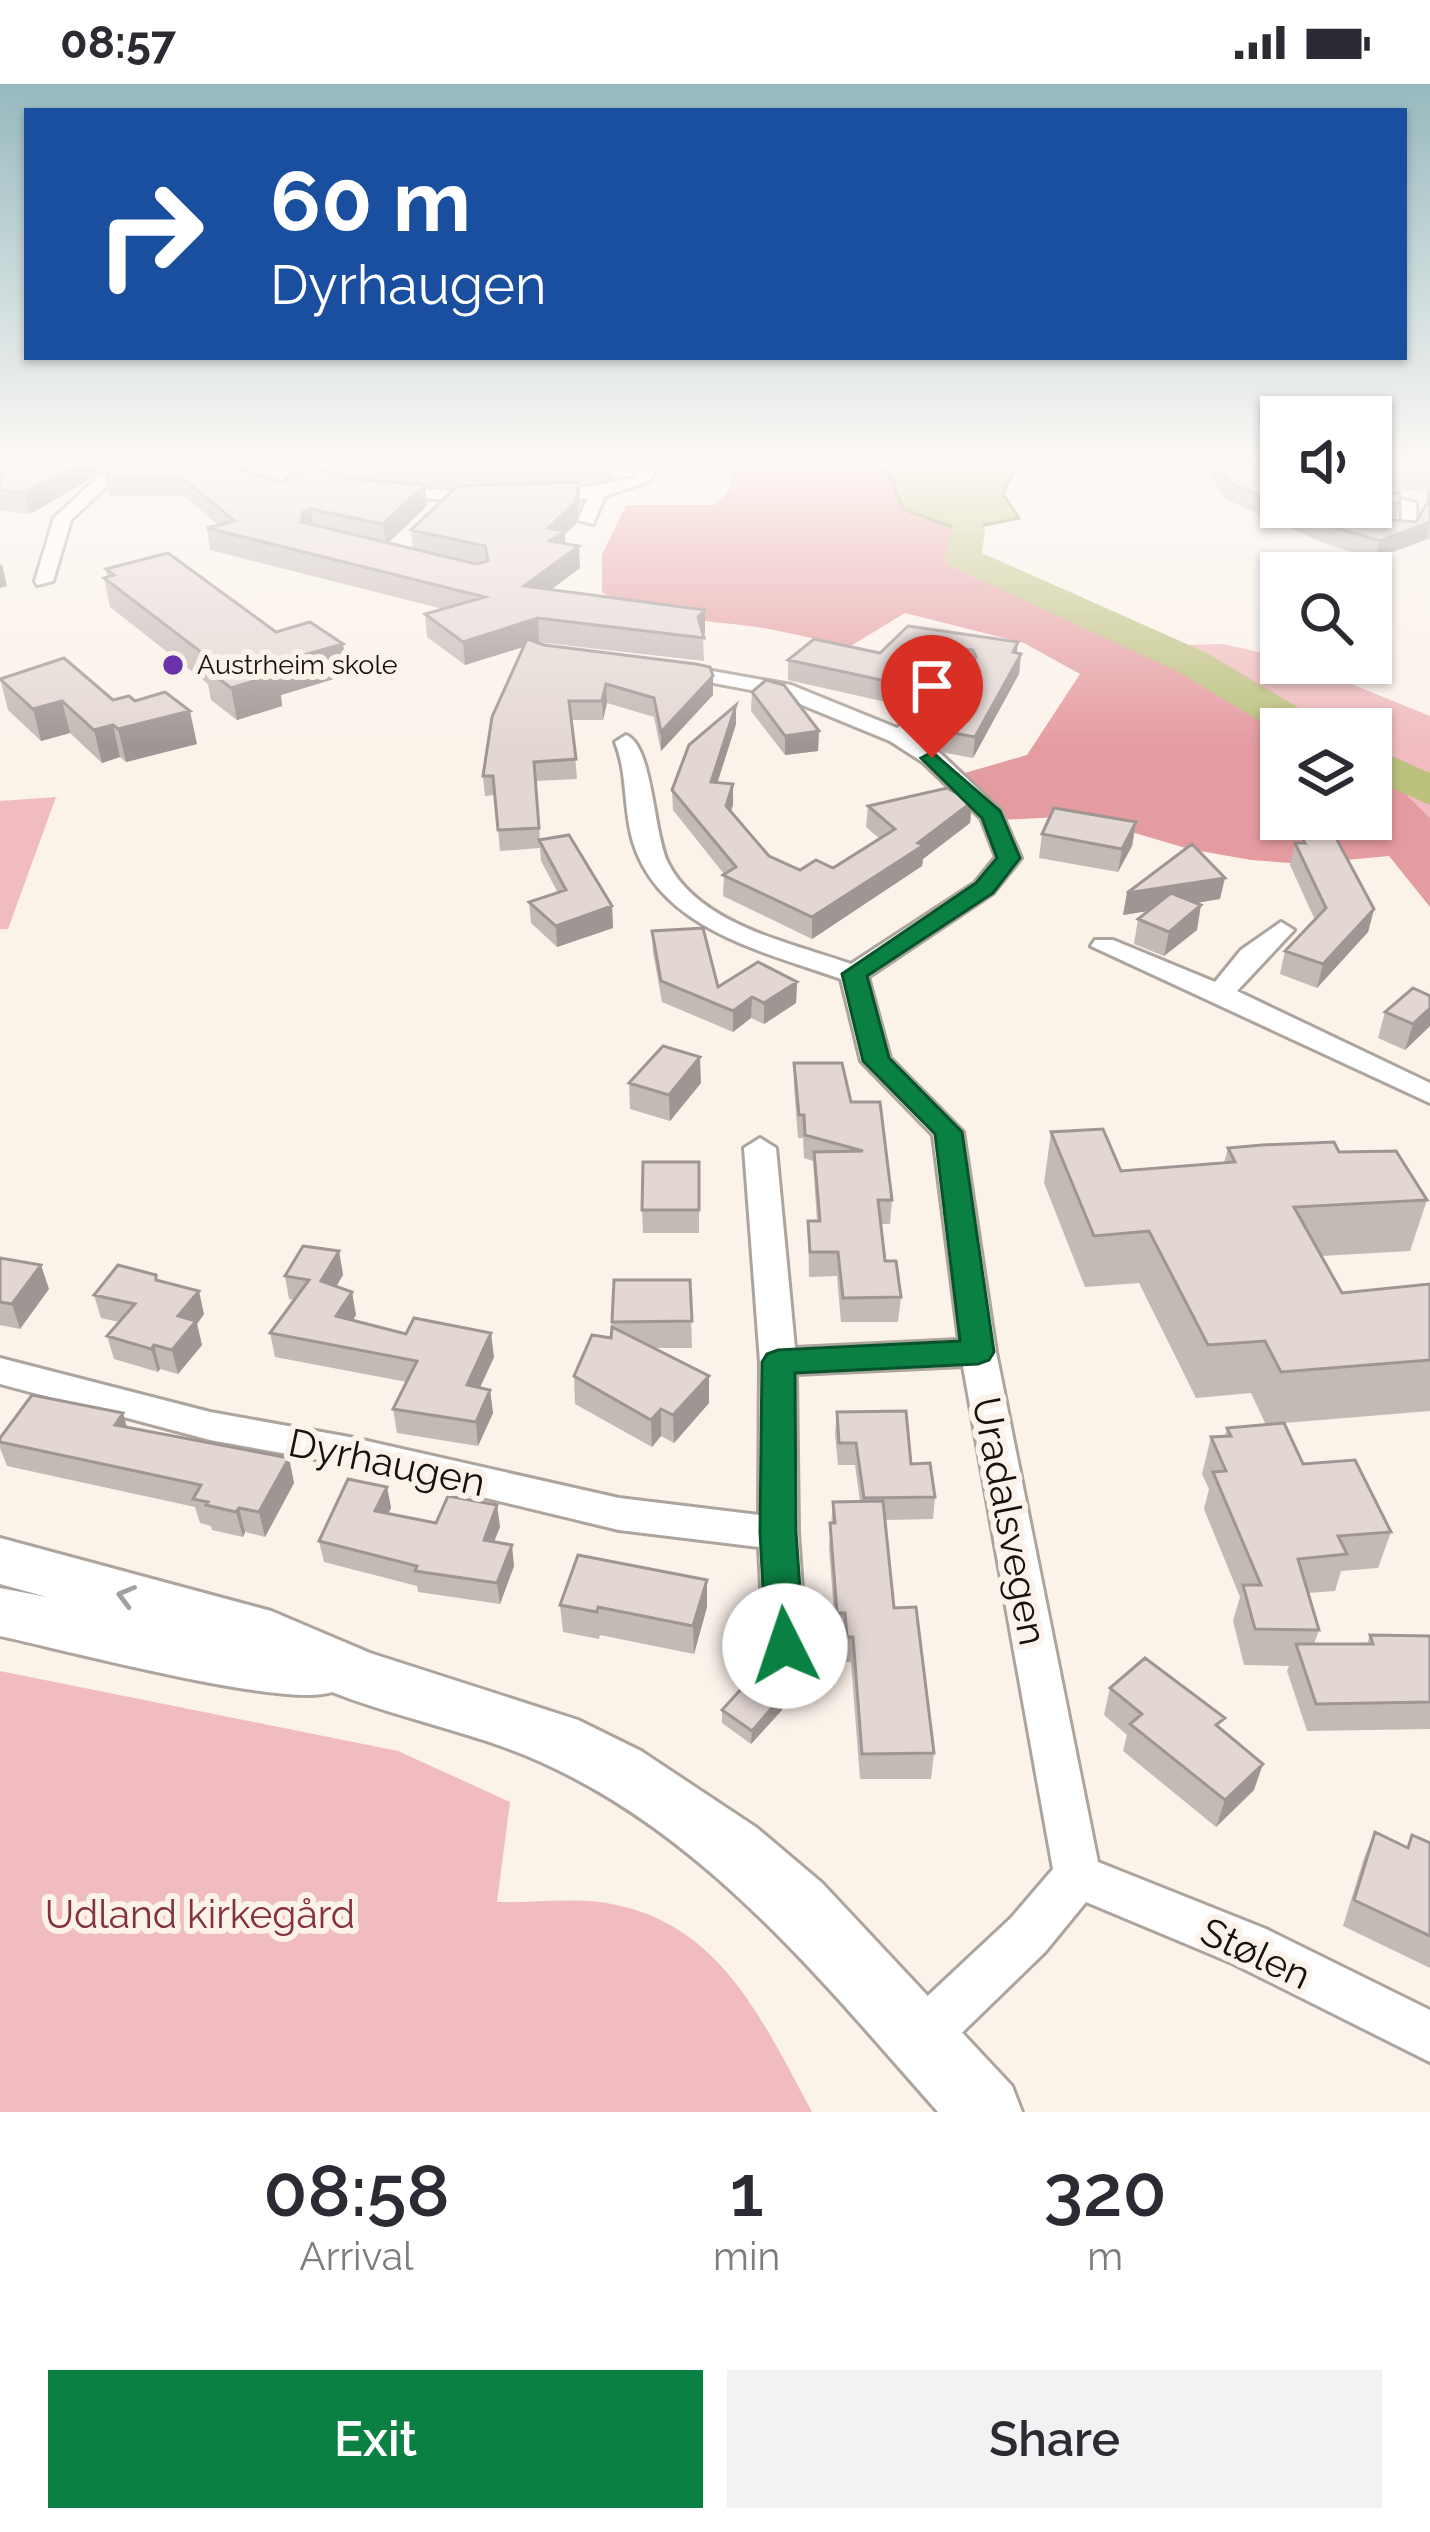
<!DOCTYPE html>
<html lang="en">
<head>
<meta charset="utf-8">
<style>
	:root { --surface:#fff; --page:#f2f2f3; --text:#2b2b33; --muted:#7c7c81; --accent:#0b8043 }
	body { margin:0; font-family:Raleway,sans-serif; background:var(--page); color:var(--text); height:100vh; display:flex; flex-direction:column; font-size:45px; white-space:nowrap }
	* { box-sizing:border-box; margin:0 }
	p { font-size:39px; color:var(--muted) }
	.icon { flex:none; width:66px; height:66px; fill:none; stroke:currentColor; stroke-width:2; stroke-linecap:round; stroke-linejoin:round }
	.map { position:relative; height:2028px; overflow:hidden }
	.panel { display:flex; flex-direction:column; background:var(--surface); flex:1 }
	.panel>* { flex:none }
	.hud { position:absolute; left:24px; top:24px; width:1383px; height:252px; border-radius:0px; box-shadow:0 3px 9px #0004; background:#1a4fa0; color:#fff; overflow:hidden }
	.buttons { position:absolute; left:1260px; top:312px; display:grid; gap:24px }
	.buttons a { display:grid; place-items:center; width:132px; height:132px; border-radius:0px; background:var(--surface); box-shadow:0 3px 9px #0004; font-size:60px }
	.pin { position:absolute; display:grid; place-items:center; width:102px; height:102px; color:#fff; margin:-123px -51px; border-radius:50% 50% 50% 0; rotate:-45deg; box-shadow:0 0 12px #0007 }
	.pin .icon { rotate:45deg }
	.me { position:absolute; width:132px; margin:-66px; rotate:356deg; stroke-linejoin:round; filter:drop-shadow(0 0 9px #0008) }
	.turn { display:flex; align-items:center; gap:42px; height:252px; padding:0 48px; font-size:54px }
	.turn .icon { width:156px; height:156px; stroke-width:2.5 }
	.turn b { display:block; font-size:84px; line-height:102px }
	.eta { display:flex; justify-content:space-evenly; align-items:center; height:204px; text-align:center }
	.eta b { font-size:72px; font-weight:600; line-height:84px }
	.cta { display:flex; gap:24px; margin-top:auto; padding:24px 48px }
	.cta a { flex:1; height:138px; border-radius:0px; background:var(--accent); color:#fff; font-size:48px; font-weight:600; line-height:138px; text-align:center }
	.cta a+a { background:var(--page); color:var(--text) }
	.status { display:flex; justify-content:space-between; align-items:center; height:84px; padding:0 60px; background:var(--surface); direction:ltr }
	.status svg { height:33px; fill:currentColor }
	.map>svg:first-child { display:block }
</style>
</head>
<body>
<div class="status"><b>08:57</b><svg viewBox="0 0 49 12"><path d="M0 12V9h3v3zM5 12V6h3v6zM10 12V3h3v9zM15 12V0h3v12zM26 1h20v11H26zM47 4h2v5h-2z"/></svg></div>
<div class="map">
<svg width="1430" height="2028" viewBox="0 0 1430 2028">
	<rect width="100%" height="100%" fill="#fbf2ea"/>
	<path fill="#f1bcbf" d="M1223,560L1281,573V579L1302,580L1430,632V734L1406,710L1371,687V645H1303L1173,570L1185,561Z
		M56,713L8,845H0V717Z
		M0,1587L398,1667L510,1718L497,1818C530,1819 566,1814 599,1818C718,1833 761,1934 812,2028H0Z"/>
	<path fill="#e59ca1" d="M727,379H885L903,425L967,445L963,475L1192,578L1303,645H1281V735H1371V687L1406,710L1430,734V823L1389,772L1303,780L1251,776L1189,765L1077,732L1000,736L958,691L1027,671L1080,590L1024,559L905,529L849,563C819,556 788,548 757,543C715,537 636,534 602,508V471L626,421H713C729,412 738,396 727,379Z"/>
	<path fill="#bcc17e" stroke="#8a8c5c" stroke-width="3" d="M885,379H1026L1014,386L1003,410L1019,434L961,446L903,425Z"/>
	<g fill="none" stroke-linecap="round" stroke-linejoin="round">
		<path fill="#bcc17e" fill-rule="evenodd" d="M967,434L980,437L985,445L982,469L1207,569L1319,636L1325,645H1281V650L1177,587L950,482L945,474L954,437Z
			M1371,663L1430,689V721L1371,695Z"/>
		<g stroke="#ada59d" stroke-width="6">
			<path id="street" d="M113,379H131L71,436L53,497L37,501L35,497L54,434Z
				M283,379H301L310,388L346,403L338,408L298,396Z
				M631,379H649L655,387L650,397L605,412L593,440L578,436L587,415L541,417L532,412L635,394L638,388Z
				M385,403L487,408L496,413L487,418L379,412V404Z
				M1401,415L1416,419L1417,447L1374,453V445L1402,439Z
				M673,580L791,601L897,644L919,630L953,586L970,590L935,640L914,652L940,669L1000,726L1021,774L993,809L868,893L890,974L963,1048L996,1268L1098,1778L1266,1845L1430,1926V1978L1232,1879L1086,1818L1045,1868L939,1971L921,1978L903,1971L896,1953L903,1935L1011,1834L1053,1785L963,1282L796,1290L798,1449L806,1562L800,1575L785,1580L770,1575L764,1562L759,1463L619,1446L349,1381L210,1356L0,1300V1274L210,1328L349,1353L619,1414L759,1431L760,1278L744,1064L760,1054L776,1064L795,1264L959,1256L933,1051L861,977L841,895C766,868 660,846 633,758C623,725 628,690 615,658L626,651C653,661 653,750 668,779C699,841 791,859 851,880L975,799L996,773L981,734L924,679L890,657L778,611L666,590L663,586Z
				M1281,838L1294,846L1237,907L1430,999V1019L1091,862L1095,856H1113L1215,898L1241,866Z"/>
		</g>
		<g stroke="#ada59d" stroke-width="6">
			<path id="secondary" d="M0,1454L271,1527L370,1569L578,1636L641,1667L757,1744L822,1799L1012,2002L1022,2028H938C821,1896 706,1752 541,1678C475,1648 400,1635 332,1608C286,1625 61,1565 0,1552V1504L47,1513L0,1500Z"/>
		</g>
		<use href="#street" fill="#fff" fill-rule="evenodd"/>
		<use href="#secondary" fill="#fff" fill-rule="evenodd"/>
	</g>
	<path fill="#c3b9b5" fill-rule="evenodd" d="M0,379L87,397L30,430L0,426Z
		M335,379H613V396L579,398L580,419L576,440L565,450V460L580,484L551,506L705,549L703,551L704,577L537,558L713,592V611L661,667L654,633L607,619L603,636H572L577,695L536,697L540,756L612,822L613,844L557,863L531,839L529,818L558,809L541,777L540,764L500,767L495,711L485,712L483,692L523,563L465,581L427,553L425,530L443,525L210,466L207,444L218,441L184,412H109L105,392L248,388L280,398L337,391ZM425,401L456,402L411,446L413,465L388,459L427,422Z
		M1195,379H1281V423H1371V379H1430V407L1372,406L1400,419L1396,436L1416,438L1424,425L1428,409H1430V456L1427,455L1375,475L1326,460L1225,415L1212,394L1195,381Z
		M106,485L276,548L343,560L347,591L281,611L282,622L237,636L211,616L208,600L110,523L104,494L107,493Z
		M908,542L1021,570L1019,590L973,674L941,668L943,647L951,630L948,629L950,609L967,585L949,583L917,625L788,596V576L880,569Z
		M0,594L113,616L197,660L126,678L120,673L102,679L70,649L41,657L8,626Z
		M752,608L819,647L818,667L785,671L751,627Z
		M736,621V640L717,699L733,700V721L730,728L769,772L800,786L833,784L880,755L866,743L868,722L972,718L970,739L923,775L922,782L812,855L723,812L724,790L673,726L672,706Z
		M1136,738L1132,762L1118,788L1039,774L1042,750Z
		M1302,754L1374,825L1368,848L1317,904L1280,890L1285,867L1315,836L1290,781L1295,759H1301Z
		M1127,809L1220,815L1196,819L1197,846L1164,872L1134,860L1138,835L1149,827L1123,831Z
		M652,847L718,903L797,898L796,919L764,940L751,934L733,948L662,918L653,868Z
		M1430,912V942L1405,966L1378,954L1385,928Z
		M794,979L851,1018L892,1116L890,1140H881L885,1177L901,1213L898,1238H841L837,1192L809,1193L808,1137H817L813,1077L804,1074L803,1054H798L794,1002Z
		M629,999H701L670,1037L630,1025Z
		M1051,1048L1121,1087L1224,1079L1228,1064L1339,1068L1427,1116L1410,1167L1321,1172L1342,1209L1430,1200V1327L1284,1339L1303,1380L1391,1448L1378,1484L1341,1487L1335,1507L1308,1509L1319,1546L1314,1560H1367L1370,1551L1430,1552V1645L1307,1647L1287,1587L1289,1582L1244,1581L1233,1537L1240,1513L1204,1425L1209,1405L1202,1390L1211,1353L1225,1352L1227,1344L1266,1341L1251,1309L1196,1314L1139,1199L1085,1203L1044,1099Z
		M699,1078V1149H643L642,1126Z
		M339,1167L343,1191L336,1202L352,1208L356,1231L353,1236L494,1273L480,1304L490,1306L493,1329L478,1362L397,1349L393,1325L407,1298L275,1273L270,1249L294,1216L289,1215L285,1192Z
		M0,1174L49,1205L20,1245L0,1241Z
		M157,1196L204,1230L197,1240L202,1261L178,1290L160,1285L158,1288L114,1275L107,1252L119,1238L101,1234L94,1211Z
		M614,1196H690L692,1264H654L709,1319L674,1359L661,1352L652,1363L575,1320L574,1292L611,1254Z
		M837,1328L911,1380L935,1413L933,1435L885,1436L894,1524L934,1669L931,1695H860L851,1578H845L843,1554L836,1555L829,1464L833,1418L860,1417L855,1381H838L835,1350Z
		M127,1343L289,1374L294,1399L265,1453L245,1448L243,1453L212,1446L211,1442L200,1439L195,1423L7,1382L0,1364V1354Z
		M387,1403L391,1424L388,1430L436,1439L497,1421L500,1443L494,1458L514,1482L500,1520L418,1508L417,1502L324,1478L319,1457Z
		M707,1496V1523L694,1570L600,1551L599,1555L563,1548L560,1521Z
		M1110,1604L1222,1645L1254,1706L1216,1743L1123,1667L1127,1651L1104,1631Z
		M782,1612V1626L751,1660L722,1639V1626Z
		M1375,1748L1407,1763L1412,1751L1430,1759V1884L1343,1842L1364,1774Z"/>
	<path fill="#9f9694" d="M78,379H106L87,397L30,430L25,409Z
		M240,379H251L242,405L238,385Z
		M579,398L580,419L576,440L565,450L566,469L549,466L548,444Z
		M425,401L427,422L386,461L383,440Z
		M311,425L314,447L301,438L303,428Z
		M1430,438L1427,455L1375,475L1380,457Z
		M579,462L580,484L525,525L524,502Z
		M2,480L7,502L0,504V481Z
		M705,526V549L701,553L698,533Z
		M538,534L539,558L465,581L463,558Z
		M1018,558L1016,577L1021,570L1019,590L973,674L975,653Z
		M343,560L347,591L281,611L282,622L237,636L231,604L276,579Z
		M951,563L949,583L917,625L919,604Z
		M713,592V611L661,667V648Z
		M606,600L607,619L603,636L602,617Z
		M62,617L70,649L41,657L33,625Z
		M736,621V640L711,719V698Z
		M190,627L197,660L126,678L118,645Z
		M113,641L120,673L102,679L94,646Z
		M819,647L818,667L785,671V652Z
		M733,700V721L726,743V722Z
		M972,718L970,739L923,775L922,782L812,855V833L918,759Z
		M1136,738L1132,762L1118,788L1122,765Z
		M1225,794L1220,815L1123,831L1127,809Z
		M1201,821L1197,846L1164,872L1169,848Z
		M612,822L613,844L557,863L556,842Z
		M1374,825L1368,848L1317,904L1323,880Z
		M797,898L796,919L764,940V919Z
		M752,913L751,934L733,948V927Z
		M1430,924V942L1405,966L1413,940Z
		M700,973L701,999L670,1037L669,1011Z
		M339,1167L343,1191L326,1220L321,1197Z
		M41,1181L49,1205L20,1245L12,1220Z
		M199,1207L204,1230L197,1240L202,1261L178,1290L172,1266L178,1232Z
		M352,1208L356,1231L340,1256L336,1232Z
		M491,1249L494,1273L470,1325L467,1301Z
		M154,1261L160,1285L158,1288L151,1265Z
		M709,1292V1319L674,1359L673,1331Z
		M490,1306L493,1329L478,1362L476,1338Z
		M661,1325V1352L652,1363L651,1336Z
		M123,1329L130,1354L115,1341Z
		M289,1374L294,1399L265,1453L259,1428Z
		M387,1403L391,1424L379,1448L375,1427Z
		M497,1421L500,1443L486,1477L484,1456Z
		M239,1424L245,1448L243,1453L236,1428Z
		M512,1461L514,1482L500,1520L497,1499Z
		M707,1496V1523L694,1570L693,1542Z
		M782,1612V1626L751,1660L752,1647Z
		M1263,1680L1254,1706L1216,1743L1225,1716Z"/>
	<path fill="#e3d7d3" stroke="#9f9694" stroke-width="3" d="M0,379H78L25,409L0,406Z
		M116,379H240L238,385L280,398L310,383L353,395L425,401L383,440L311,425L303,428L301,438L476,480L488,477L485,462L411,446L457,402L579,398L575,419L548,444L565,447L550,457L579,462L524,502L705,526L698,533L704,554L538,534L463,558L425,530L485,513L207,444L235,437L180,392H105Z
		M387,379H557L499,383Z
		M1217,379H1281V421L1228,398Z
		M1371,379H1430V390L1375,389L1371,393Z
		M1371,400L1372,407L1400,409V419H1371Z
		M1428,409H1430V438L1380,457L1330,442L1286,423H1352V433L1416,438L1429,416Z
		M168,469L276,548L310,538L343,560L276,579L268,584L276,590L231,604L205,584L218,581L104,494L114,491L106,485Z
		M908,542L1018,558L1013,568L1021,570L975,653L943,647L961,611L950,609L976,573L973,566L951,563L919,604L788,576L814,555L880,569Z
		M527,555L544,561L696,580L710,583L713,592L661,648L654,614L606,600L602,617H569L576,675L534,678L539,744L498,746L493,692H483L492,633Z
		M64,574L113,616L129,612L135,617L165,608L190,627L118,645L113,641L94,646L62,617L33,625L0,595Z
		M766,596L784,601L819,647L785,652L752,608Z
		M736,621L711,698L733,700L726,722L769,772L800,786L816,776L833,784L895,745L868,722L947,704L972,718L918,759L924,761L812,833L723,791L736,783L672,706L689,661Z
		M1054,724L1136,738L1122,765L1042,750Z
		M569,751L612,822L556,842L529,818L566,806L539,756Z
		M1302,754H1336L1374,825L1323,880L1285,867L1326,824L1295,759H1305Z
		M1192,760L1225,794L1127,809Z
		M1171,809L1201,821L1169,848L1138,835Z
		M703,844L718,903L758,878L797,898L764,919L752,913L733,927L661,897L652,847Z
		M1413,904L1430,912V924L1413,940L1385,928Z
		M663,962L700,973L669,1011L629,999Z
		M794,979H842L851,1018H880L892,1116H878L885,1177H896L901,1213L843,1214L838,1168H810L808,1137H820L814,1068L863,1067L805,1051L804,1031H799Z
		M1103,1045L1121,1087L1235,1078L1228,1064L1262,1061L1334,1058L1339,1068L1396,1067L1427,1116L1294,1123L1342,1209L1430,1200V1276L1281,1288L1265,1257L1208,1261L1149,1147L1094,1152L1051,1048Z
		M643,1078H699V1126H642Z
		M303,1162L339,1167L321,1197L352,1208L336,1232L406,1250L414,1234L491,1249L467,1301L490,1306L476,1338L393,1325L417,1277L270,1249L309,1196L285,1192Z
		M0,1174L41,1181L12,1220L0,1218Z
		M118,1181L156,1191V1196L199,1207L178,1232L196,1237L172,1266L154,1261L151,1265L107,1252L135,1220L94,1211Z
		M614,1196H690L692,1237L612,1238Z
		M612,1243L709,1292L673,1331L661,1325L651,1336L574,1292L592,1251L611,1254Z
		M32,1311L123,1329L115,1341L289,1374L259,1428L239,1424L236,1428L206,1421L208,1418L193,1415L201,1401L0,1358V1354Z
		M906,1327L911,1380L930,1379L935,1413L864,1414L856,1359H839L837,1328Z
		M1284,1339L1303,1380L1355,1376L1391,1448L1338,1452L1347,1470L1298,1475L1319,1546L1255,1545L1243,1501H1261L1213,1388L1226,1387L1211,1353L1231,1352L1227,1344Z
		M348,1395L387,1403L375,1427L436,1439L448,1412L497,1421L484,1456L512,1461L497,1499L415,1487L417,1482L319,1457Z
		M883,1417L894,1524L916,1523L934,1669L862,1670L853,1553H847L845,1529H837L830,1439H835L833,1418Z
		M578,1471L707,1496L693,1542L598,1523L597,1528L560,1521Z
		M1370,1551L1430,1552V1618L1316,1620L1296,1560H1373Z
		M1145,1574L1225,1634L1216,1641L1263,1680L1225,1716L1130,1640L1142,1630L1110,1604Z
		M753,1592L782,1612L752,1647L722,1626Z
		M1375,1748L1408,1764L1412,1751L1430,1759V1852L1354,1816Z"/>
	<defs><path id="oneway-chevron" d="M-2-3.5L2.5 0L-2 3.5" fill="none" stroke-width="1.6" stroke-linecap="round" stroke-linejoin="round" transform="scale(3)"/></defs>
	<use stroke="#a1a09f" href="#oneway-chevron" transform="translate(126 1512) rotate(-165)"/>
	<linearGradient id="sky" x2="0" y2="1"><stop stop-color="#96b9be"/><stop offset="0.57" stop-color="#fdf9f6"/><stop offset="1" stop-color="#fdf9f6" stop-opacity="0"/></linearGradient>
	<rect width="1430" height="663" fill="url(#sky)"/>
	<path fill="#0b8043" stroke="#07532c" stroke-width="3" d="M932,668L1000,727L1020,774L993,809L867,892L889,974L962,1048L994,1268L989,1276L978,1280L795,1289L796,1448L804,1562L799,1573L785,1578L772,1573L766,1562L760,1448L762,1278L767,1270L778,1266L960,1257L935,1050L863,977L842,890L976,799L997,774L982,734L921,674Z"/>
	<circle fill="#6b32a9" stroke="#fbf2ea" stroke-width="4.5" cx="173" cy="581" r="12"/>
	<g text-anchor="middle" stroke-width="12" stroke-linejoin="round" paint-order="stroke">
		<g font-size="27" fill="#14110e" stroke="#fbf2ea" text-anchor="start">
			<text x="197" y="590">Austrheim skole</text>
		</g>
		<g font-size="39" fill="#14110e" stroke="#fbf2ea">
			<text transform="translate(387 1378) rotate(12)" y="14">Dyrhaugen</text>
			<text transform="translate(1010 1437) rotate(79)" y="14">Uradalsvegen</text>
			<text transform="translate(1256 1869) rotate(25)" y="14">Stølen</text>
		</g>
		<g font-size="39" fill="#86303d" stroke="#fbf2ea">
			<text x="200" y="1844">Udland kirkegård</text>
		</g>
	</g>
</svg>
<div class="buttons">
<a><svg class="icon" aria-label="sound" viewBox="0 0 24 24"><path d="M4 9h4l5-4v14l-5-4H4zM17 9q2 3 0 6"/></svg></a>
<a><svg class="icon" aria-label="search" viewBox="0 0 24 24"><circle cx="10" cy="10" r="6"/><path d="M15 15l6 6"/></svg></a>
<a><svg class="icon" aria-label="layers" viewBox="0 0 24 24"><path d="M12 4l9 5-9 5-9-5zM3 14l9 5 9-5"/></svg></a>
</div>
<div class="pin" style="left:932px;top:674px;background:#d93025"><svg class="icon" aria-label="arrive" viewBox="0 0 24 24"><path d="M6 21V4h12l-3 4 3 4H6"/></svg></div>
<svg class="me" style="left:785px;top:1562px" viewBox="-20 -20 40 40"><circle r="19" fill="#fff"/><path d="M0-13L10 11 0 6-10 11z" fill="#0b8043"/></svg>
<div class="hud">
<div class="turn"><svg class="icon" aria-label="right" viewBox="0 0 24 24"><path d="M7 20v-9h11M14 6l5 5-5 5"/></svg><div><b>60 m</b>Dyrhaugen</div></div>
</div>
</div>
<section class="panel">
<div class="eta">
<div><b>08:58</b><p>Arrival</p></div>
<div><b>1</b><p>min</p></div>
<div><b>320</b><p>m</p></div>
</div>
<div class="cta"><a>Exit</a><a>Share</a></div>
</section>
</body>
</html>
